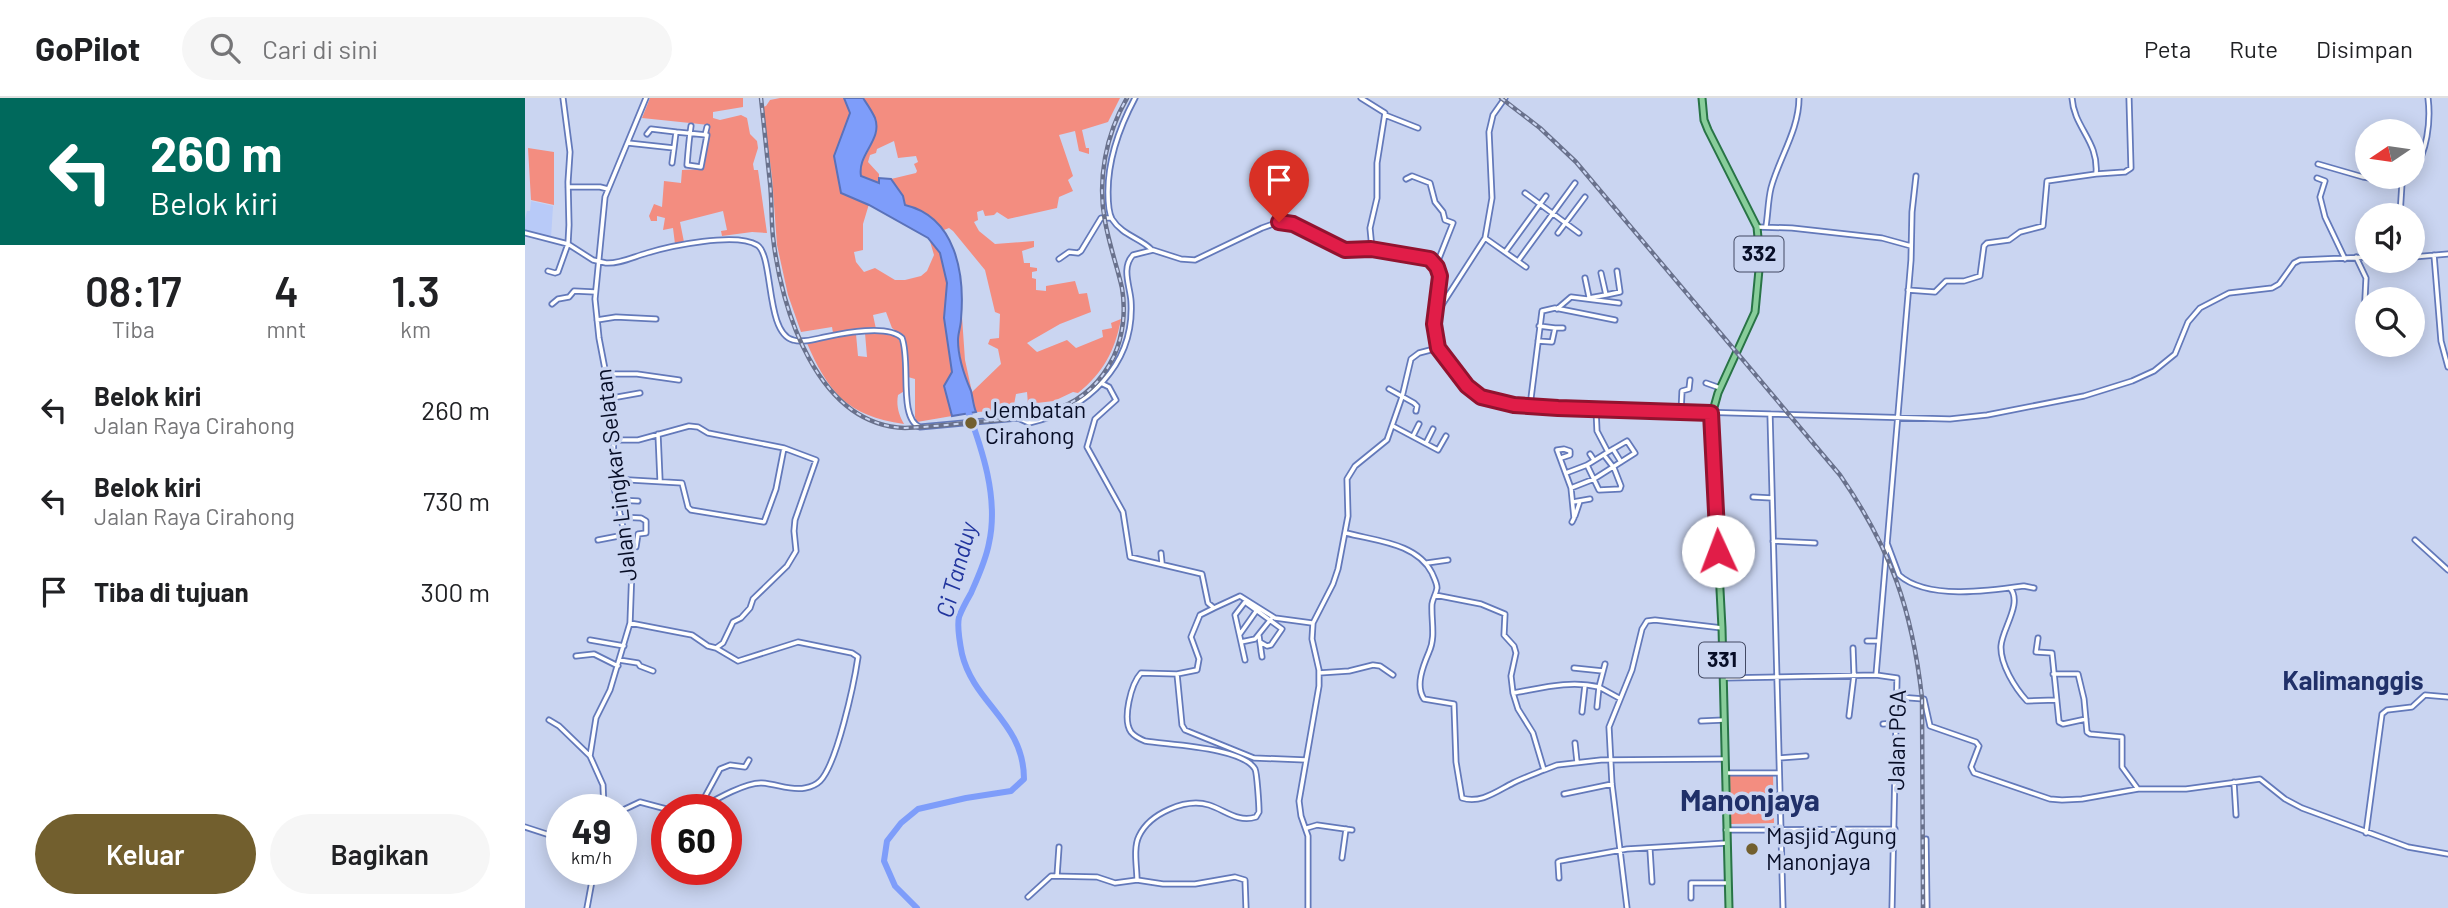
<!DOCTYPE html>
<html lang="id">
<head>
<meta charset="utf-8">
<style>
	:root { --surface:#fff; --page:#f6f6f6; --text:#202124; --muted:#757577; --line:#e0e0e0; --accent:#725f2e }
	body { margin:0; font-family:Barlow,sans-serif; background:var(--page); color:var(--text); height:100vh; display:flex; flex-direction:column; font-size:26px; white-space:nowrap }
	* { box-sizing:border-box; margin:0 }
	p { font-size:23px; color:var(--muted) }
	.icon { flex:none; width:38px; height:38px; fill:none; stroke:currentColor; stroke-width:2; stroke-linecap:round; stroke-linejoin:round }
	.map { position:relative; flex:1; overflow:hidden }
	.drawer { display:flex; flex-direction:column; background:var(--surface); width:525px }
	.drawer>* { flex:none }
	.guide { background:#00695c; color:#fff; overflow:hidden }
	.needle { width:46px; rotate:257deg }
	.fabs { position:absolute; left:1830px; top:21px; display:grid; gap:14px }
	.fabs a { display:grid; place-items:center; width:70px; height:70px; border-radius:50%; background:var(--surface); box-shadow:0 4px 18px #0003; font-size:35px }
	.speed { position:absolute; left:21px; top:696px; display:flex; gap:14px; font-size:35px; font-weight:700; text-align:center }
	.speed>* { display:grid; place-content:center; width:91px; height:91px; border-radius:50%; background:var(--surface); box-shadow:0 4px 18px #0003; line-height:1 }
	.speed small { font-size:18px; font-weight:400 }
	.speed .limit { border:10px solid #d22; background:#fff; color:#111 }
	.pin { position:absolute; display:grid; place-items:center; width:60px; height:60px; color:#fff; margin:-72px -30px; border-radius:50% 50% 50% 0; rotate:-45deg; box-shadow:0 0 7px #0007 }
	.pin .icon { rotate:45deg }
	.me { position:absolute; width:77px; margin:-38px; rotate:358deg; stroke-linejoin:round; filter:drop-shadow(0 0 5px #0008) }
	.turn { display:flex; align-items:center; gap:24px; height:147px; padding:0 35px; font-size:32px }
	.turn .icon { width:91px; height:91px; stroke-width:2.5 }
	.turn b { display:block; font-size:49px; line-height:60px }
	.eta { display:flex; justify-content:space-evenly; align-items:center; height:119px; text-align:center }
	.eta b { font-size:42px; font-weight:600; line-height:49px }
	.button { display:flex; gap:14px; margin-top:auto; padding:14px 35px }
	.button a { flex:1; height:80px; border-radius:42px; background:var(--accent); color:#fff; font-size:28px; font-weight:600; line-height:80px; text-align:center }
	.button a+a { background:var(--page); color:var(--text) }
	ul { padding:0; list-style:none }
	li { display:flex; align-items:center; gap:21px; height:91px; padding:0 35px }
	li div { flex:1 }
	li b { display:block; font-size:26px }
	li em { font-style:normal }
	header { display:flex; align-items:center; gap:42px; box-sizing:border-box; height:98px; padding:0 35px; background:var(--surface); border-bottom:2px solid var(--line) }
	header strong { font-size:33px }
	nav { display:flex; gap:38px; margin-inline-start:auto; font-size:24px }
	.search { width:490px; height:63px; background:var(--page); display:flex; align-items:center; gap:18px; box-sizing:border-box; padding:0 24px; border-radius:38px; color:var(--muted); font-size:26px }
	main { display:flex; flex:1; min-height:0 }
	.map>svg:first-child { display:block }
</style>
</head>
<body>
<header>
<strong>GoPilot</strong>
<div class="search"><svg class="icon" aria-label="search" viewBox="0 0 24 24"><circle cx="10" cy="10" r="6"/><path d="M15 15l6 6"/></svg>Cari di sini</div>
<nav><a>Peta</a><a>Rute</a><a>Disimpan</a></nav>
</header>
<main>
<section class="drawer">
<div class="guide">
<div class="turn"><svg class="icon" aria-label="left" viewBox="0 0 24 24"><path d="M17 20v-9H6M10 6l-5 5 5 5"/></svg><div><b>260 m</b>Belok kiri</div></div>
</div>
<div class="eta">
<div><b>08:17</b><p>Tiba</p></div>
<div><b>4</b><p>mnt</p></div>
<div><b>1.3</b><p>km</p></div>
</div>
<ul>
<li><svg class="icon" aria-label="left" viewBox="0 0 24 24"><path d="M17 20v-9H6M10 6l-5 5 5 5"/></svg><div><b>Belok kiri</b><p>Jalan Raya Cirahong</p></div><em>260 m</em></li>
<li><svg class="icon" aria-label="left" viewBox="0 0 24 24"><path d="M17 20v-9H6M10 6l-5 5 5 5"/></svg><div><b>Belok kiri</b><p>Jalan Raya Cirahong</p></div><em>730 m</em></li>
<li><svg class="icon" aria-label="arrive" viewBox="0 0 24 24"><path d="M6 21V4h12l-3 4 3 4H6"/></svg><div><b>Tiba di tujuan</b></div><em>300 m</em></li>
</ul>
<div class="button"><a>Keluar</a><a>Bagikan</a></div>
</section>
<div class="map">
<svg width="1923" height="810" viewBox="0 0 1923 810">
	<rect width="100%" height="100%" fill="#cad5f1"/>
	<path fill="#b8caf8" d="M6,103L28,108L26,140L0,134V121L2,113H5Z"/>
	<path fill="#f38d80" d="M125,0H218V9L188,14V20L195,22L216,17L222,20L225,36L232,43L233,50L228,66L229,72H233L242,135L227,134L197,138L196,133L202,132L198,113L155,124L159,144L150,146L148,130L138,132L140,120L132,118V123H126L124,118L129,106L137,109L139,83L156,85L157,72L179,71L184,27L117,20Z
		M255,0H319L325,14L309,59L316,95L344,106L338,126V152L329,154L331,164L339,174L350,170L370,182H380L396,178L402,173L409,157L404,140L415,155L422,185L419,220L427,274L419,288L427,318L392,324L390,319V281L383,279C384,260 385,241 367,230L361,214L348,217L351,231L308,235L307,229L276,234L263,197L252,147L247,79L238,9L241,8L245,2Z
		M338,0H595L583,24L557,32L561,50H564V56L554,53L550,33L534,37L548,78L543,82L548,93L534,99L532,110L483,121L472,114L469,117L460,118L458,112L452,114L453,122L449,124L454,133L470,146L509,143V149L497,153L499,165H505V169L512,170V173L507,174V180L511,181V192L521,193V188L550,183L554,196L562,195L566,214L535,226L502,245L512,254L542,242L551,250L578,239L577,232L587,230L586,225L596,221C590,253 578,275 553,295L548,294L529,303L503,306L502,294L491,296L488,312L451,314L438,275L434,251L433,239L437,219L440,262L447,294L476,266L473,251L463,246L465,241L474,240L475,216L470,214L460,172L428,133L424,130L419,132C410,120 396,111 380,107L377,98L366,81L391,75L392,73L389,66L393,64L391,58L373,60L369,43L352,51L351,55L345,57L343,64L354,76V86L336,78C334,65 342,57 347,45C352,34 344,11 338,0Z
		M3,50L29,54V107L6,102Z
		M366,234C385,248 380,270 381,292L373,297C371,308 374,317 379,326C322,318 303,294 281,243L331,236L333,258L342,259L340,235Z
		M1248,677L1249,725L1206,726L1205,678Z"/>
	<path fill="#7e9dfa" stroke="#5a72ba" stroke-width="2" d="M319,0H338C342,6 347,13 350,20C358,42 332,56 336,78L354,85V80L366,81L378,98L380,107C431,119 440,176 436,221C436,228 433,235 433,242C433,260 439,277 446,293C448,300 448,307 451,314L427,318L419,288L427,274L419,220L422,185L415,155L403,140L344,107L316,95L309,58L325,15Z"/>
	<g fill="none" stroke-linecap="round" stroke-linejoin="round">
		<path stroke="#7e9dfa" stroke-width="6" d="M392,810L370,788L359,763L362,743L376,725L393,711L441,700L486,693L499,681C499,624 449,606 437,556C435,546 432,528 434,519C437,511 442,502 446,495C453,479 461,462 464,445C474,400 457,351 442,310"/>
		<g stroke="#6379ba" stroke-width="7">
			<path id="minor" d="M610,0C594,30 583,60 583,94C583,102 583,114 587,121C597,137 615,140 626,151
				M836,0L860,15L852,65V100L845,130L847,151
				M860,17L893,30
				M122,36L126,31L151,34
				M180,37L182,29
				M103,45L149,50L151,34C161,35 171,36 182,37L176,69L162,67C163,54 164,41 166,28
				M147,65L149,50
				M1793,66L1838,79L1877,85
				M1888,74C1902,54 1906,24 1903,0
				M1571,76L1600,74L1606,70L1604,0
				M1792,80L1800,83L1795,99L1800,119L1820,161
				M881,81L887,78L905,85L910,104L918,114L920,122L928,125L911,168
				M43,89H75L83,91
				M1000,95L1054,135
				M1875,117L1877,85L1885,79
				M1241,128C1243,116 1243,102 1246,90C1254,60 1274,32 1274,0
				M1232,129L1267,130L1357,140L1386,148
				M0,135L43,146L68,162L81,165C94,166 108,159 122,155C145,148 211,134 232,147C249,157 240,235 268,242C278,245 290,241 300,239C319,235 363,226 377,240C386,263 373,321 395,329L493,320L504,325C562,312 610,267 606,203C605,188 596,170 608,157L628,152L656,161L670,162L737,130L751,125L763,124L820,152L847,151L905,161L912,169L916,184L909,226L913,250L942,288L963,301L989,307L1033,310L1245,316
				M1033,135L1060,99
				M960,140L1001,169
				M981,153L1021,98
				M1909,157L1916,243L1923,269
				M1831,159L1841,180L1839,221
				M1888,159L1923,156
				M534,161L544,154L553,155L556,153L576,120H586
				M993,163L1050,85
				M23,173L30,175L33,174L43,146L44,127L43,84L45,54L38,0
				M1060,180L1064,199
				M1383,192L1410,194L1421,183H1439L1455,178L1459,148L1462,145L1484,142L1495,134L1518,128L1522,83L1571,76C1574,43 1549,30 1547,0
				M1081,197L1095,194L1092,173
				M1064,200L1081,197L1076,175
				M27,206L33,201L44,199L49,193L70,194
				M1032,211L1046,199L1094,205
				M911,216L960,140L967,100L964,34L968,17L980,0
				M72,222L91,219L131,221
				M1014,228L1030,230
				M1013,243L1027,244L1030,230H1038
				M81,276H112L154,282
				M1181,285L1195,290
				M578,286L584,289L591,302L570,321L562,349L598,414L605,459L677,476L683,505L689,510L715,498L750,520L787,525
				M864,291L889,305L892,308L891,313
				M87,300L115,295
				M1005,308L1017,213L1030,210L1090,222
				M1156,314L1157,293L1164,291L1165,282
				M868,328L913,352L921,338
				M133,336L135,382
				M888,338L894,326
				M89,342H113L164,328L173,329L183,335L259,350L291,362L270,422L269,433L271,453L262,468L228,501L225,510L216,520L208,524L198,545L191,550L183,548L167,537L105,525
				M901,345L908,331
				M1088,351L1096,364
				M1065,356L1069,362
				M1036,360L1045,357V353L1039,351L1032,352L1046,390L1049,420L1047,424
				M1062,367L1074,392L1095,391L1096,388L1089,370L1079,357
				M1041,375L1062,367L1083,354L1072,333L1071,311
				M88,381L157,385L163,409L166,412L239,424L251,391L259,350
				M1046,390L1069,381L1110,355L1102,343L1083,354
				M1228,399L1247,400
				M91,402L113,403
				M1048,404L1065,401
				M1050,418L1055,403
				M94,419L116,420L121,423V435L113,436L111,449
				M821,435C851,443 892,445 907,475C909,480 912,485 912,490C911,496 908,500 907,506C906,522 911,539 904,554C898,568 890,588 899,601L929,606L931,664L937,700C956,706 972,693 988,685C998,680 1009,676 1019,672
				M73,442L99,437
				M1890,442L1923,472
				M1248,443L1290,445
				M1362,445L1374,477C1402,502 1464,493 1499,488L1509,490
				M636,455L637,465
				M902,465L923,462
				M1485,490C1498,505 1477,531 1476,548C1475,566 1490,590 1502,603L1531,602
				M910,497L956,506L980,516L979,537L989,548L991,555L986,578L988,595L993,611L1008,635L1019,672L1032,667L1076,662L1200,661
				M715,536L732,512
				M734,538L737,559L736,553
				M1513,540L1511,554L1527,555L1534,624L1538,626L1561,621
				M65,542L99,548
				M1342,543H1353
				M716,544L730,541L746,521
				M1198,554H1212
				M51,558L69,556L93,568
				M94,562L113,565L115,568L128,573
				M720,562L710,517L720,504L757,531L746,547L742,548L735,544
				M1080,566L1074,589L1094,600
				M1049,570L1078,573
				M794,575L824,573L848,567L855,568L868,577
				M652,576L657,627L660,632L729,660L781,662
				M1528,576H1553L1559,601L1562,634L1565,636L1597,639V669L1613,691
				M1351,577L1386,162L1387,114L1391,78
				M1199,580L1351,577L1372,580L1367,810
				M988,595C1017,590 1045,582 1074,589L1072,609
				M1373,599L1399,601L1405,628L1451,644L1454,648L1446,669L1449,675L1525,701L1537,702L1557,701L1613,691H1661L1735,681L1760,701L1777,710L1883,749L1923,756
				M1057,614L1060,587
				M1324,618L1329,577L1328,550
				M24,622L34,628L65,658
				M1176,623L1199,622
				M1358,626L1372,625
				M1050,645L1052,664
				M1254,660L1281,658
				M1201,675H1253
				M1709,684L1711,717
				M1039,696L1087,686
				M175,708L195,671L205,667L220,669L224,662
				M79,712L78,687L65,658L71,620L85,592L105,525L107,470L89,389L88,313L74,240L70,201L80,99L121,0
				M172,712C188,703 220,684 237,685C252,686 266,693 280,690C285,689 291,687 295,683C312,666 329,586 333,559L327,555L273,544L213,563L191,550
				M96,713L115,704L145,712
				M0,729L37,741
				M782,730L792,727L827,732
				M1201,732L1370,731
				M1841,735L1857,616L1862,612L1887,609L1900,597L1923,599
				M1401,741L1402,810
				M1125,752L1127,784
				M817,760L821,731
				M532,778L534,749
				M1034,780L1033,764L1035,763L1102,751L1202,745
				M612,782C612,769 608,750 614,738C625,715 661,700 684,707C700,712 713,725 731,719L734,714C734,707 732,675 730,671C717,649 644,647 620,643C615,641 610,639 606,634C597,621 606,586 616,575L652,576L672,572L674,561L666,539L675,517L689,510
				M503,799L526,778L572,779L590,785L612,782L638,786H670L710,779L720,782L721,810
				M1166,800V785H1202
				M62,810L69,772
				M783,810V738L776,718L774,703L794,588V572L787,541L788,525L808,486L813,471L823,418L822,381L830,368L862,342L877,299L886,261L894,255L913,250
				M1102,810L1087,686L1084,629L1107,572L1117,531L1122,523L1130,522L1197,530
				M1258,810L1245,316L1425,321L1462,317L1559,298L1607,283L1629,273L1650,256L1663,224L1675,210L1704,195L1747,190L1754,186L1769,165L1775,162L1843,159"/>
		</g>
		<g stroke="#287446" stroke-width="9">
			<path id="major" d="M1177,0L1179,22L1183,32L1232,129L1235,161L1230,214L1193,295L1186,320L1197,530L1204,810"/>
		</g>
		<use href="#minor" stroke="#fff" stroke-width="3.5"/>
		<use href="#major" stroke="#88cd9a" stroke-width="5"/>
		<g stroke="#69718c" stroke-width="4.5">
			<path id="rail" d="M236,0C239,28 242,57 245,85C247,103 246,121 248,139C256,211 292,327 380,330C404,329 429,326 454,324C510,319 561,316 589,258C598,238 601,213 597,190C592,168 584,146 580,123C572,82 581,36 602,0
				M976,0L1015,30L1051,64L1315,377C1366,451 1387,511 1397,600L1398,810"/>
		</g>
		<use href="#rail" stroke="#cad5f1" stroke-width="2" stroke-dasharray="5" stroke-linecap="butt"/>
	</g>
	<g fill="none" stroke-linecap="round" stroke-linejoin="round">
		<g stroke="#92132f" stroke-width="18">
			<path id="route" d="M754,124L768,126L820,152L846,151L905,161L912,169L915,178L909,226L913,250L942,288L956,299L989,307L1033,310L1186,315L1193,453"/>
		</g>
		<use href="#route" stroke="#e11d48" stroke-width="12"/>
	</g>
	<g fill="#725f2e" stroke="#cad5f1" stroke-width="2.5">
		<circle cx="446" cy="325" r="7"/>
		<circle cx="1227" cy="751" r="7"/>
	</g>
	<g text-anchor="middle" stroke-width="7" stroke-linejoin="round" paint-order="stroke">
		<g fill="#cad5f1" stroke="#424963" stroke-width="2">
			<rect x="1209.5" y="138.5" width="49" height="35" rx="5"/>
			<rect x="1174" y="544.5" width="46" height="35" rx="5"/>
		</g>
		<g font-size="21" font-weight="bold" fill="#070d26">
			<text x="1234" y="163">332</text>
			<text x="1197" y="569">331</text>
		</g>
		<g font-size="23" fill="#070d26" stroke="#cad5f1" text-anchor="start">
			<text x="460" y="320">Jembatan<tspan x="460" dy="26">Cirahong</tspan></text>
			<text x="1241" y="746">Masjid Agung<tspan x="1241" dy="26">Manonjaya</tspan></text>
		</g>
		<g font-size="23" fill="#070d26" stroke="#cad5f1">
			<text transform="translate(91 377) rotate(-97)" y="8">Jalan Lingkar Selatan</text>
			<text transform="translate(1372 642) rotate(-89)" y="8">Jalan PGA</text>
		</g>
		<g font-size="24" font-style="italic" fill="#21359e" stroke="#cad5f1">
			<text transform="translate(432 472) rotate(-75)" y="8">Ci Tanduy</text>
		</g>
		<g font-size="26" font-weight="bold" fill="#203069" stroke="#cad5f1">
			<text x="1828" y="592">Kalimanggis</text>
		</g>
		<g font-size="30" font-weight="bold" fill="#203069" stroke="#cad5f1">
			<text x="1225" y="713">Manonjaya</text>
		</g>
	</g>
</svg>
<div class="fabs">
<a><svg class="needle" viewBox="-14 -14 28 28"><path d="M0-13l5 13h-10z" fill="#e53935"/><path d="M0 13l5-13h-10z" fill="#757577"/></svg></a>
<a><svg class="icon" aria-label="sound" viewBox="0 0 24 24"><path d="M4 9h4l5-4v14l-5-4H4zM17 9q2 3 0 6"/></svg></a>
<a><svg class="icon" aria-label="search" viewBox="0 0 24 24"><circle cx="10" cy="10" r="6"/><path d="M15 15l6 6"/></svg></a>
</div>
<div class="speed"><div>49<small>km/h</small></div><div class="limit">60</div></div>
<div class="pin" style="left:754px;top:124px;background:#d93025"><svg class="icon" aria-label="arrive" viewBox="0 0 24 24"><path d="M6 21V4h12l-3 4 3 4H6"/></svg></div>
<svg class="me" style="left:1193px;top:453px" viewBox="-20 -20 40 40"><circle r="19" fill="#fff"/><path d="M0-13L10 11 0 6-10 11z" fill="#e11d48"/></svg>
</div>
</main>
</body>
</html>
